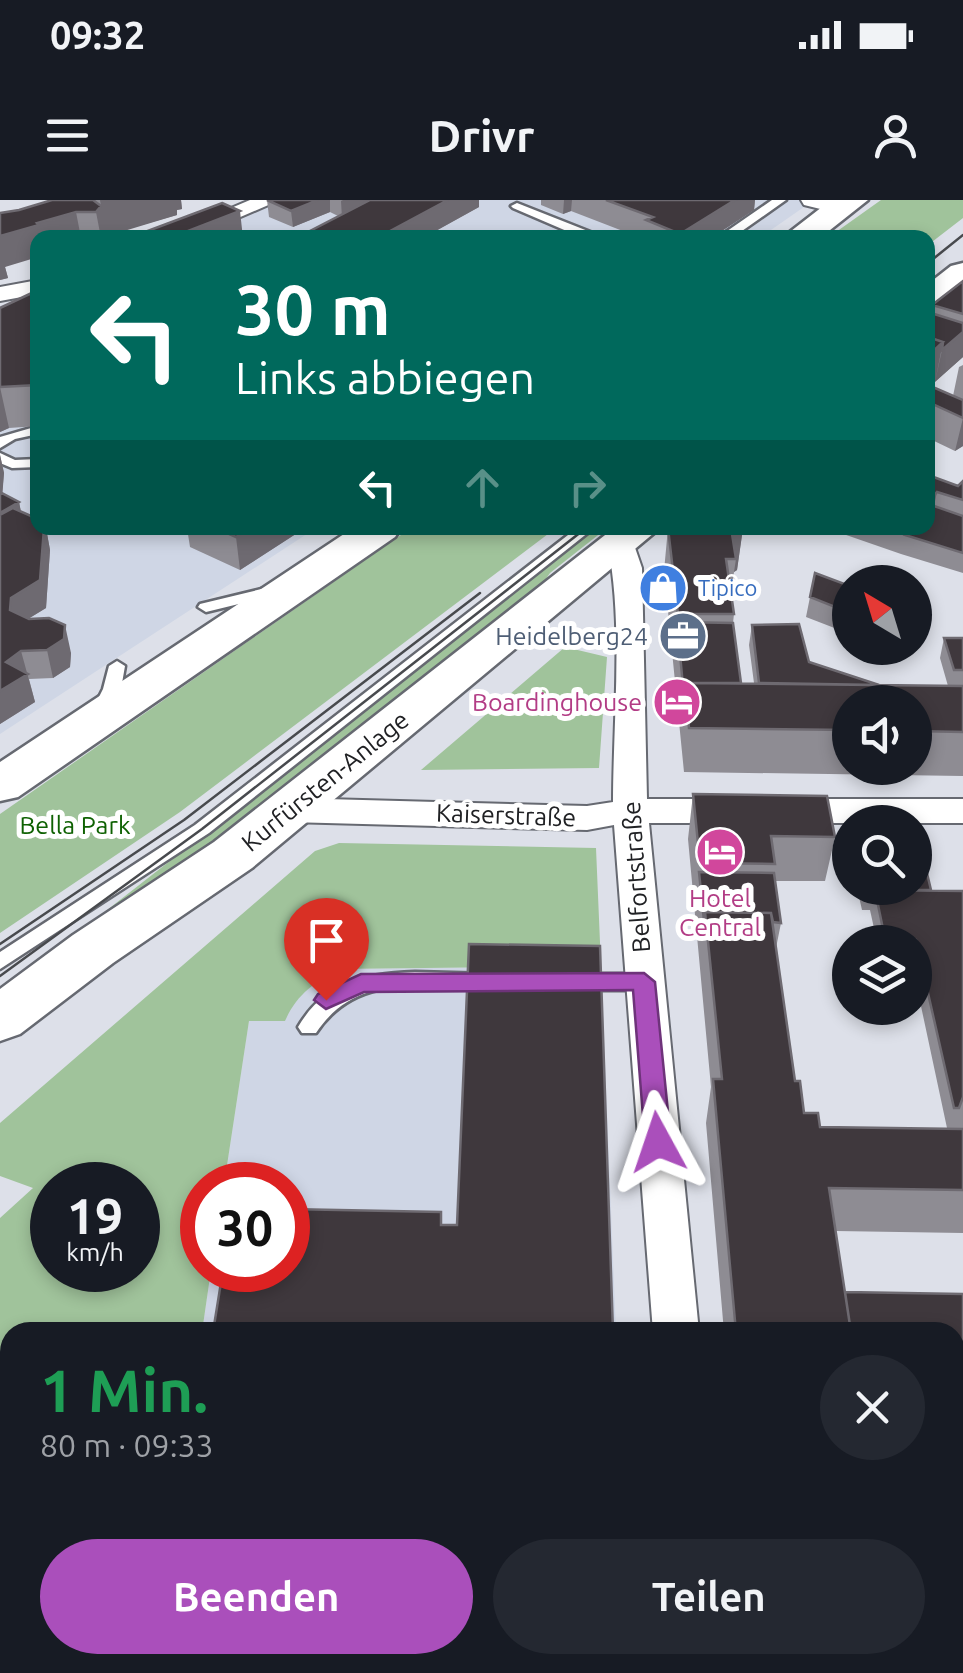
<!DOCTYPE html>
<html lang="de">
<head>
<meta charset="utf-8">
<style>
	:root { --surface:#171b24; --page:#242831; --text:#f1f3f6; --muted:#9ea1a6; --accent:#aa4fbb }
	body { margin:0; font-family:Ubuntu,sans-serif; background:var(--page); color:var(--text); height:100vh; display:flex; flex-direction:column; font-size:38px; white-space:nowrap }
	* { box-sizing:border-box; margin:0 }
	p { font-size:32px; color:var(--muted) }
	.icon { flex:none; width:55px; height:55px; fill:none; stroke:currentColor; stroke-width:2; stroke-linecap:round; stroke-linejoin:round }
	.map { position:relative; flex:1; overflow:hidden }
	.sheet { position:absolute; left:0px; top:1122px; width:965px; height:352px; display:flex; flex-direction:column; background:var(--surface); border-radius:30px 30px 0 0; box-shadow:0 5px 15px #0003 }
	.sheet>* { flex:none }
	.banner { position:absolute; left:30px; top:30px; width:905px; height:305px; border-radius:20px; box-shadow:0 5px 15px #0003; background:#00695c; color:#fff; overflow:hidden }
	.needle { width:65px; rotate:322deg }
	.controls { position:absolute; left:832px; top:365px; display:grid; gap:20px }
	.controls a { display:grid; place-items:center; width:100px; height:100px; border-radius:50%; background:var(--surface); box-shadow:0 5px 15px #0003; font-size:50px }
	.speed { position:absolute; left:30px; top:962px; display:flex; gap:20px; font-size:50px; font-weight:700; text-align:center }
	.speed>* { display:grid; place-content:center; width:130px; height:130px; border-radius:50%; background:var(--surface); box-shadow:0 5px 15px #0003; line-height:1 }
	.speed small { font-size:25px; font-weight:400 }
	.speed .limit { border:15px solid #d22; background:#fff; color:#111 }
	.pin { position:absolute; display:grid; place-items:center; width:85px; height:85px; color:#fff; margin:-102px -42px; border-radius:50% 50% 50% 0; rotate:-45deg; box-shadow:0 0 10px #0007 }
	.pin .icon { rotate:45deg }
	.me { position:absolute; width:110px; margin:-55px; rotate:355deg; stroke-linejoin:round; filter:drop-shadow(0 0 8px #0008) }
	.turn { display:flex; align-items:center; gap:35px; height:210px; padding:0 40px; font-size:45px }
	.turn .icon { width:130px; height:130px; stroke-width:2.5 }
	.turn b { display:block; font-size:70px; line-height:85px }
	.lanes { display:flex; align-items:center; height:95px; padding:0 40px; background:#0003; justify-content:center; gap:50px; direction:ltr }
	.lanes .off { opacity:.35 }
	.round { display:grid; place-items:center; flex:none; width:105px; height:105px; border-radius:52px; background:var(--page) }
	.summary { display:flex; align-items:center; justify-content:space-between; height:170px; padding:0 40px }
	h1 { font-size:60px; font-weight:700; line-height:75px; color:#1e9e55 }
	.action { display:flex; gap:20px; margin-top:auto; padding:20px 40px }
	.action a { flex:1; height:115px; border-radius:60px; background:var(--accent); color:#fff; font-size:40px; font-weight:700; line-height:115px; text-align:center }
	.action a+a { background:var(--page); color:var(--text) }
	.status { display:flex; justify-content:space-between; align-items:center; height:70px; padding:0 50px; background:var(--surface); direction:ltr }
	.status svg { height:28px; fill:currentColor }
	header { display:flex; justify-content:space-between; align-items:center; height:130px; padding:0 40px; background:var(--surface); font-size:45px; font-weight:700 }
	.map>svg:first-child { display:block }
</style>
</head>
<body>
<div class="status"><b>09:32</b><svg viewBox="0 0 49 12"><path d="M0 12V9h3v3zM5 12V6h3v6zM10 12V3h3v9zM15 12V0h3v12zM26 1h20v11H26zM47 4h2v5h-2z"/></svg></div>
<header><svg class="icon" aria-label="menu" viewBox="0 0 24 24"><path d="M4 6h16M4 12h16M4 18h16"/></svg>Drivr<svg class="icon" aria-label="person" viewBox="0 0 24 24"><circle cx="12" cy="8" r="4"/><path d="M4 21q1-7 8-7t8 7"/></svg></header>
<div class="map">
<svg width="963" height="1473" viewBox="0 0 963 1473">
	<rect width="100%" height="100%" fill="#dde0e9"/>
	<path fill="#cfd6e5" d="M283,0H814L761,37L183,38Z
		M37,92L38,328H316L0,534V106Z
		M601,766L616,1132H202L211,1070H288V985H224L249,821L293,802L307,787L339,769Z"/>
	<path fill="#a0c39b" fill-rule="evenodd" d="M881,0H963V18L928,45V38L829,37Z
		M411,328H556L180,612L0,733V614Z
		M596,328H607L550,373L532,399L253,620L0,797V787L102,714Z
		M565,447L607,457L599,568L421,570Z
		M339,643L596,648L601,766L339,769C314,783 297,794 285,821H249L224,985H202V1070H211L202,1132H10V1318L0,1312V1018L33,988L0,976V923L315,651ZM52,985H138V1070H52Z
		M955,1283H963V1434L955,1418Z
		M418,1465H631L632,1470L449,1473Z"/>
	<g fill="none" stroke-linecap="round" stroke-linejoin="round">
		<g stroke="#666971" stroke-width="5">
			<path id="lane" d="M772,0H786L732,38H717Z
				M517,3L598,35L600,38H583L513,8L511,6Z
				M38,226V234L15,239L0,248V237Z
				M0,253L15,260L38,259V267L12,268L0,263Z
				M577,328H594L209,633L0,769V752L195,625Z
				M274,386L282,391L280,394L206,412L198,407L200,404Z
				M117,461L125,466L121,489L107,515H95L92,511L103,489L109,466Z
				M415,772L491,774L498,777L501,782L498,787L491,790C425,788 358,770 316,833H302L298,827C326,780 364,774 415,772Z
				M575,774H643L650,777L653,782L650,787L643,790H575L568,787L565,782L568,777Z"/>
		</g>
		<g stroke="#666971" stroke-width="4">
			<path id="street" d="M250,0H280L192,38H160Z
				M801,0H836L852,8L841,14L804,5Z
				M38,80V94L0,101V87Z
				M621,333L631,336L642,368L647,599H963V623H649L699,1132H653L614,625L587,630L289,622L277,618L272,610L277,602L289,598L587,606L613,602C613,521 624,420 607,342L611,336Z
				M955,1212H963V1258H955Z
				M633,1465H688L684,1473H630Z"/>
		</g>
		<g stroke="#666971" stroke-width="5">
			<path id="secondary" d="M831,0H868L820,38H782Z
				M963,63V89L940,107L928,110V84L951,66Z
				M353,328H401L395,337L18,597L0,601V562Z
				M614,328H660L252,668L113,763L20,834L0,841V789L73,735L214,642Z"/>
		</g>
		<g stroke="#bcbcbd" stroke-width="5">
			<path id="primary" d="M0,1383L10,1387V1465L0,1461Z
				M85,1465H183L186,1473H88Z"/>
		</g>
		<use href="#lane" fill="#fff" fill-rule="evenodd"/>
		<use href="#street" fill="#fff" fill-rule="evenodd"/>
		<use href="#secondary" fill="#fff" fill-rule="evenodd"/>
		<use href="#primary" fill="#ffd4d1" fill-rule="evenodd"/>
		<path stroke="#484a4e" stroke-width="2.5" d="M928,63L963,35
			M0,744L184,620L480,393
			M0,776L202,629L586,328"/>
	</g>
	<path fill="#8e8c93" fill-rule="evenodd" d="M52,0H181L182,9L177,10V15L106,35L104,38H38L5,67L8,78L0,80L19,10Z
		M267,0H479V7L423,38H310V31L338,16L330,12L293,27L269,17Z
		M541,0H755L754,10L711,38H641L571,11L563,14L541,5Z
		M963,81V157L930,186L953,196L959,167L963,165V246L955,251L930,239L928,248V116L931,113L932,105Z
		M38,90V226L9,228L0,232V108Z
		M0,255L4,273L2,294L19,302L21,312L38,328H46L50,350L46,408L28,419L71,453L70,467L53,478L29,479L35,502L0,524Z
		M928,275L958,286L963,281V373L901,354L826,328H928Z
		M187,328H305L240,370L190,347Z
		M668,328H743L737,370L734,372L731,394L734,414L733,423L741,483H754L749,445L752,425L809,462L879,485L948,486L940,458L944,438H963V576L684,572L664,371ZM850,502H915V568H850Z
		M850,386V434L806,417L810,397Z
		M883,448H913L905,456Z
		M693,594L835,637L825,681H775L781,723L776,748L795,881L804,913L820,927L953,929V928H947L915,778V742H877L870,710H862L857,688H915L931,690L963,691V1033L836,1031L845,1092L963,1094V1200L955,1199V1132H724L706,923L711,887L688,639Z
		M795,1465H955L963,1473H795Z"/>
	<path fill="#6e6a71" d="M100,0H181L182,9L177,10V15L101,38L96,12L101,6Z
		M318,0H330V12L293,27L291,11Z
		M343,0H371L342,18L341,1Z
		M448,0H479V7L423,38H377Z
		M564,0H572L571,11L563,14Z
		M735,0H755L754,10L711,38H680V34Z
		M240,11L243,38H170Z
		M76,12L81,38H38V57L5,67L8,78L0,80V36L37,23Z
		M963,132V157L935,182L942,150Z
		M943,142L935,182L928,189V156Z
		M0,187L9,228L0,232Z
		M963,218V246L955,251Z
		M0,255L4,273L2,299L0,300Z
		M937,292L930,325L917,339L905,335L907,328H928V302Z
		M19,302L21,312L0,324V313Z
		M44,328H46L50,350L46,408L18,425L10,410L11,398Z
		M250,328H305L240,370L236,337Z
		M743,328L737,370L734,372L736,359L732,334Z
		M930,415L925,435L915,445V431Z
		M65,425L71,453L70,467L53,478L47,450Z
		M21,451L35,502L0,524V491L6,462Z"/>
	<path fill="#3f383d" stroke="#6e6a71" stroke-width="2.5" d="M52,0H93L101,6L96,12H76L37,23L39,25L0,36V13L19,10Z
		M267,0H318L291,11Z
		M370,0H448L377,38H330L310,31Z
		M606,0H735L680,34L646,20L653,17Z
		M222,3L240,11L170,38H129Z
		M963,81V114L932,105Z
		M38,90V185L0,187V108Z
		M931,113L963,123V132L942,150L943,142L928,137V116Z
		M928,137L943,142L928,156Z
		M928,185L963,200V218L928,202Z
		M928,275L958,286L963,281V300L937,292L928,302Z
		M0,292L19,302L0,313Z
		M934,306L963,316V353L905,335L913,328H928V313Z
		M13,308L38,319V328H44L40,380L11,398L10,410L29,419L49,418L65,425L64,439L47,450L21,451L6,462L28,474L0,491V315Z
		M216,328H250L236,337Z
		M668,328H742L732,334L736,359H726L734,414H678Z
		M815,373L850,386V413L810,397Z
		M915,410L930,415L915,431Z
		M677,422L733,423L741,483H685V486H683Z
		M799,424L809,462L879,485L759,483L752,425Z
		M944,438H963V470H954Z
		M685,483L963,486V532L915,531V502H850V530L689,528Z
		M693,594L827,596L835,637L771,636L775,664L700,663Z
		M915,632H917L931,690H875L872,699H864L862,688H915Z
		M699,672L774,673L781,723L773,722L771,713L705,712L704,721Z
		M875,690L963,691V897L959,908H954L916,740L885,739Z
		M705,712L771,713L795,881H800L804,913H818L820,927L963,929V990L829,988L851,1132H736L713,879H722Z
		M469,744L600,746L613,1132H213L223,1070H288V1009L441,1012V1025H457Z
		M845,1092L963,1094V1167H955V1132H851Z
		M955,1406L963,1407V1473H809V1465H955Z"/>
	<path fill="#aa4fbb" stroke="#6e337a" stroke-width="2.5" d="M644,773L655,782L671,942L667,950L658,953L649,950L645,942L633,790L364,792L326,809L314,800L318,794L361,774Z"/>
	<defs>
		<g id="shop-disc" transform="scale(2.5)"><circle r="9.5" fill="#3f7fe0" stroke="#fff"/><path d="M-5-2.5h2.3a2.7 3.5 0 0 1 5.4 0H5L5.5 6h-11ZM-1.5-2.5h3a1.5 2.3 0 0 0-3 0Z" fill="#fff"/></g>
		<g id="office-disc" transform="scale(2.5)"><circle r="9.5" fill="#5c6f8a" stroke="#fff"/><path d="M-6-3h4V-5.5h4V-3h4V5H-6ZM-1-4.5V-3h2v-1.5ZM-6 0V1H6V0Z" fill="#fff"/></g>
		<g id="hotel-disc" transform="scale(2.5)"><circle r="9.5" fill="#d1479c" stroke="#fff"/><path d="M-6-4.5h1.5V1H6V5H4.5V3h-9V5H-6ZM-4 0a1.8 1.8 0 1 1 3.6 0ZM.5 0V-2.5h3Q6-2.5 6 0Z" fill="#fff"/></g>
	</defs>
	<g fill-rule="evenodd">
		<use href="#shop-disc" x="663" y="388"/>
		<use href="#office-disc" x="683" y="436"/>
		<use href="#hotel-disc" x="677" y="502"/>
		<use href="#hotel-disc" x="720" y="652"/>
	</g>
	<g text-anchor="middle" stroke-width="10" stroke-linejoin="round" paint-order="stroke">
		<g font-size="22" fill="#366cbe" stroke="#fff" text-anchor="start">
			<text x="698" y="396">Tipico</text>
		</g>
		<g font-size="25" fill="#4e5e75" stroke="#fff" text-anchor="end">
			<text x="648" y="445">Heidelberg24</text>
		</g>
		<g font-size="25" fill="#b23c85" stroke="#fff" text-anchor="end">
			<text x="642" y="511">Boardinghouse</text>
			<text x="720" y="707" text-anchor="middle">Hotel<tspan x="720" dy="29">Central</tspan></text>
		</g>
		<g font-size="25" fill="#202124" stroke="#fff">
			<text transform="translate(325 581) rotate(-39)" y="9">Kurfürsten-Anlage</text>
			<text transform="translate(506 615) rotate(2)" y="9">Kaiserstraße</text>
			<text transform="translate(636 677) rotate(-94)" y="9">Belfortstraße</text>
		</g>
		<g font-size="25" fill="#0e6102" stroke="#fff">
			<text x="75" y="634">Bella Park</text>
		</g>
	</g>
</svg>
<div class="controls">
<a><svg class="needle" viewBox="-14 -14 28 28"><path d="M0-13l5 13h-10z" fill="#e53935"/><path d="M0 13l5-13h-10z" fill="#9ea1a6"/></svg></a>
<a><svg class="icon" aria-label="sound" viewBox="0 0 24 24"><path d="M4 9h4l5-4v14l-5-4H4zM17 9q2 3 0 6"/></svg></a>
<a><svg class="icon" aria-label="search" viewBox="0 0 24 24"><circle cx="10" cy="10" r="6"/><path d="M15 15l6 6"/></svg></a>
<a><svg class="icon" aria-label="layers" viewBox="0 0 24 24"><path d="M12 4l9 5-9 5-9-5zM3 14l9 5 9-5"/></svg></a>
</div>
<div class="speed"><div>19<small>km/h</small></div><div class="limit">30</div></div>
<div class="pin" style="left:326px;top:800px;background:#d93025"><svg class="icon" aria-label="arrive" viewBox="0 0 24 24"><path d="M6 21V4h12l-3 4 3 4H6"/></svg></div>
<svg class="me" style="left:658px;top:942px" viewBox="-20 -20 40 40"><path d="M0-17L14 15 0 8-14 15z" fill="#aa4fbb" stroke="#fff" stroke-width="4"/></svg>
<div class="banner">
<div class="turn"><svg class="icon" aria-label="left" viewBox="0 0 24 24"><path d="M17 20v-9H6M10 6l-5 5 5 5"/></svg><div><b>30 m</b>Links abbiegen</div></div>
<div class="lanes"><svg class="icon" aria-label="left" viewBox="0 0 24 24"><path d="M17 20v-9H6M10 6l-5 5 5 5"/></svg><svg class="icon off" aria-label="ahead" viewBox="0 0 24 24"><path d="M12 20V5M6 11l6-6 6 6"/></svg><svg class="icon off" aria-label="right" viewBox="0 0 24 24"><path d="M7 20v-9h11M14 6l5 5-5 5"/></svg></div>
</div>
<section class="sheet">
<div class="summary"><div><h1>1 Min.</h1><p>80 m · 09:33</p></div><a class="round"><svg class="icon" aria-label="close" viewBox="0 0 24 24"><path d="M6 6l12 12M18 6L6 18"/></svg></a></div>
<div class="action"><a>Beenden</a><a>Teilen</a></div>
</section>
</div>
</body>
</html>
